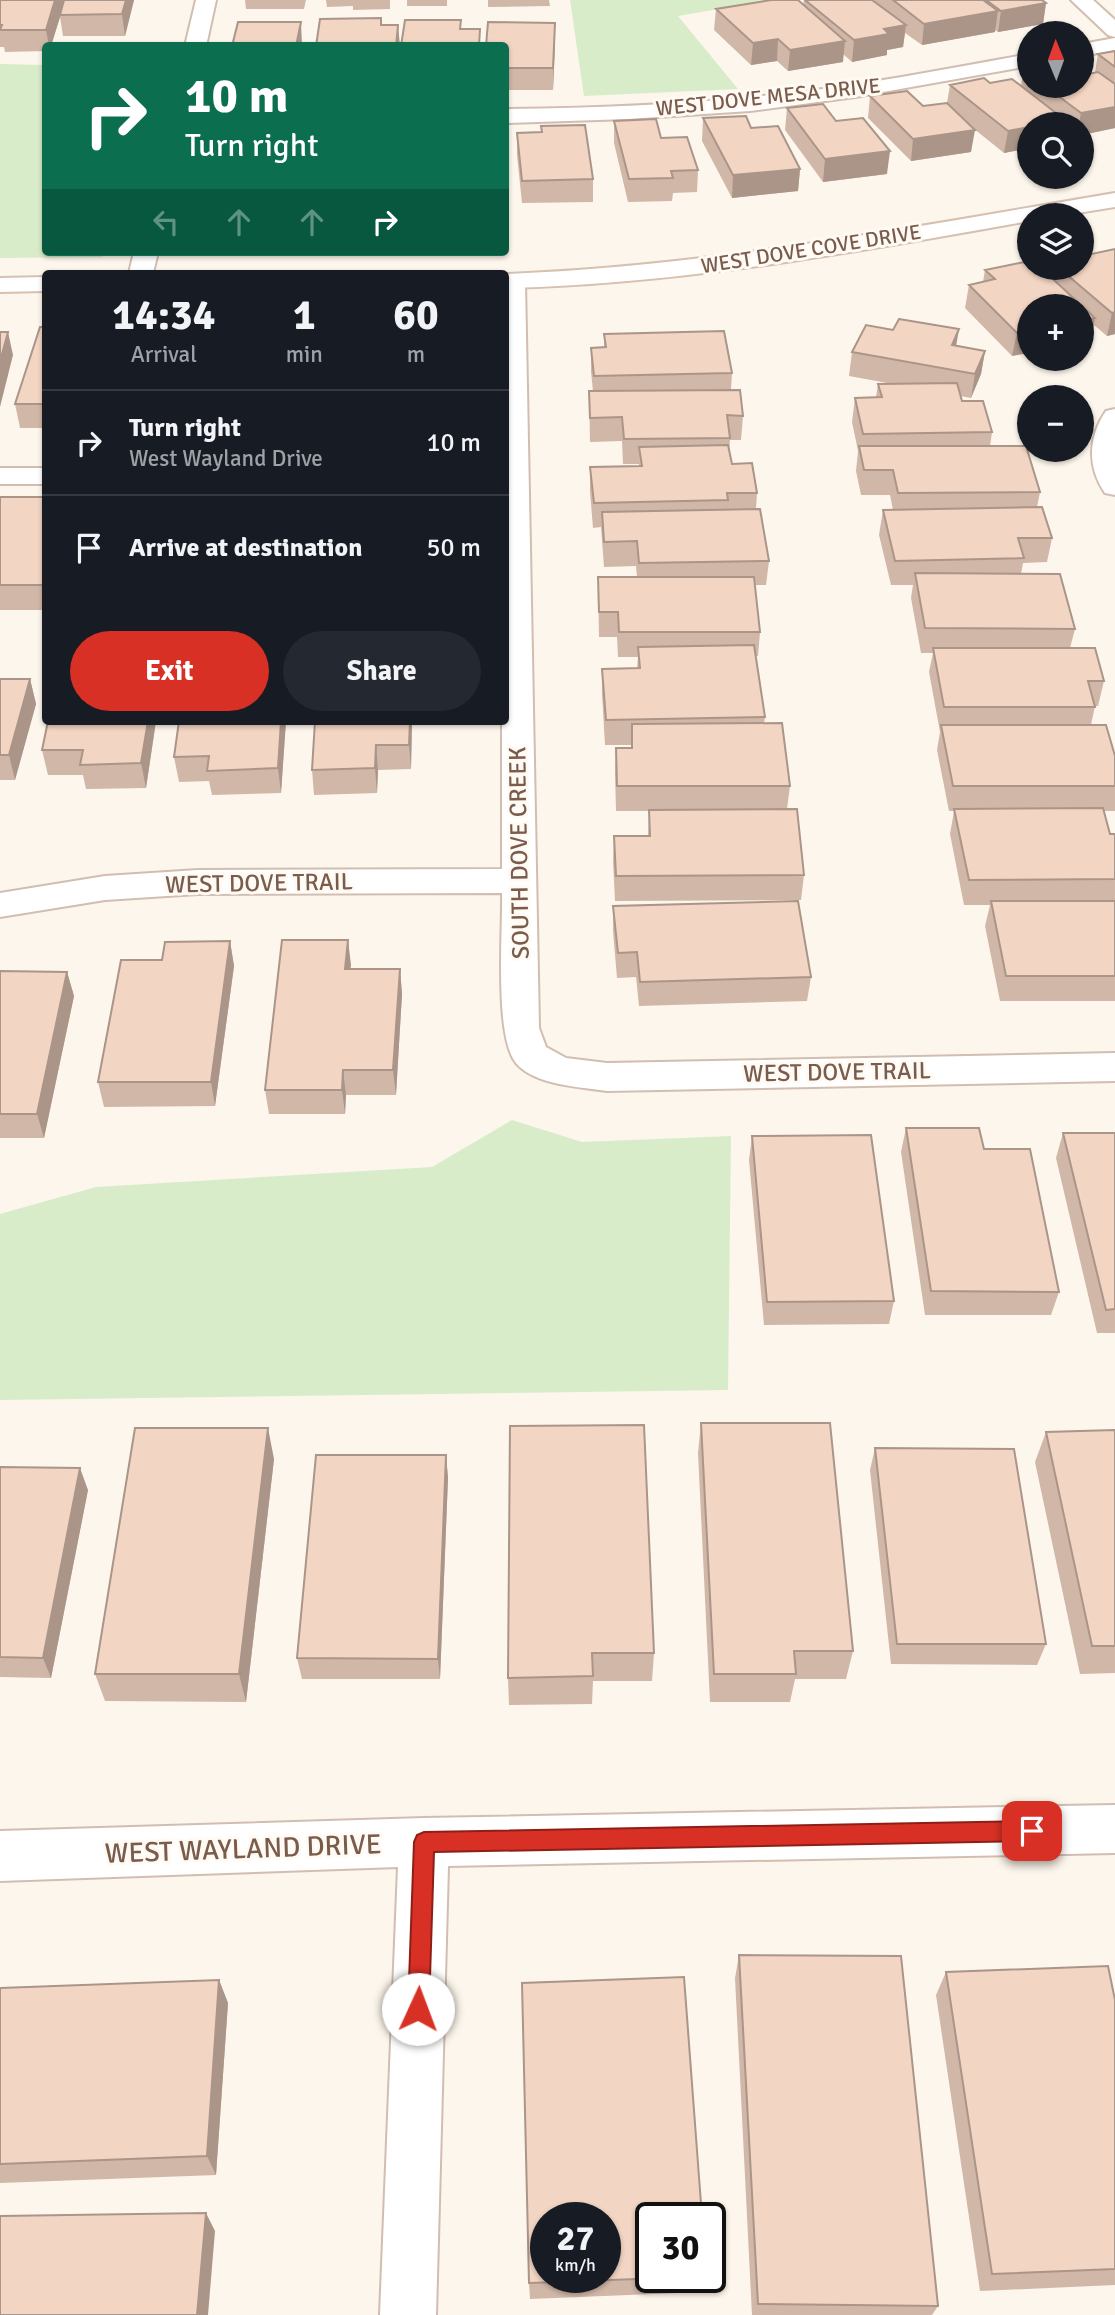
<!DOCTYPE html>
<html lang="en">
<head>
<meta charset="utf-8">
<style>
	:root { --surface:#171b24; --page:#242831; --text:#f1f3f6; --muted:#9ea1a6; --line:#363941; --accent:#d93025 }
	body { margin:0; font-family:Signika,sans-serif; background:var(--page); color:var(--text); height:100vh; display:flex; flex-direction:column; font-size:26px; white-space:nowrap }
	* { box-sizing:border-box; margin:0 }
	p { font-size:23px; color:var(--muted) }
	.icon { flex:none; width:38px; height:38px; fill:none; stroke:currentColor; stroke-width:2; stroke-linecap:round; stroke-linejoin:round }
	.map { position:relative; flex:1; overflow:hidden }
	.drawer { position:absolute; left:42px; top:270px; width:467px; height:455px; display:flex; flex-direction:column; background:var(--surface); border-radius:7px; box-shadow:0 2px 5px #0004 }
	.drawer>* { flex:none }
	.guide { position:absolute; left:42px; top:42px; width:467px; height:214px; border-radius:7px; box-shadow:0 2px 5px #0004; background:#0b6e4f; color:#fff; overflow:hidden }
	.needle { width:46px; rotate:359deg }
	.controls { position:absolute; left:1017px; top:21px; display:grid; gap:14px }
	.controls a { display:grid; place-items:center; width:77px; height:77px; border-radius:50%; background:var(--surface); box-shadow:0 2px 5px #0004; font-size:35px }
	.speed { position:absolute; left:530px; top:2202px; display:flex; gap:14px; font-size:35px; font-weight:700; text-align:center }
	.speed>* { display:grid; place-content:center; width:91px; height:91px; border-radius:50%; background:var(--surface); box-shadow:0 2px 5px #0004; line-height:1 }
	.speed small { font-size:18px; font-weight:400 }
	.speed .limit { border:4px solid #111; border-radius:10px; background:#fff; color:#111 }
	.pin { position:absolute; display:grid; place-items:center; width:60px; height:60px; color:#fff; margin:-30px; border-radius:14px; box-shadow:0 4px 10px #0006 }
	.me { position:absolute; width:77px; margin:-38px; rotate:2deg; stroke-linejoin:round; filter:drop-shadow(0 0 5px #0008) }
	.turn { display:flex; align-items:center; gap:24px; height:147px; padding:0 28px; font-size:32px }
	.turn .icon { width:91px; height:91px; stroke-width:2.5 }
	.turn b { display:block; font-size:49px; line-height:60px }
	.lanes { display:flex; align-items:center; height:66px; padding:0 28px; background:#0003; justify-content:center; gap:35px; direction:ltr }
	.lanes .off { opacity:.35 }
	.eta { display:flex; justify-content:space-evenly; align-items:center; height:119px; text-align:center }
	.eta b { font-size:42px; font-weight:700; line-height:49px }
	.button { display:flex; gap:14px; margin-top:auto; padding:14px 28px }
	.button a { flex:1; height:80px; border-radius:42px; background:var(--accent); color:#fff; font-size:28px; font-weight:700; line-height:80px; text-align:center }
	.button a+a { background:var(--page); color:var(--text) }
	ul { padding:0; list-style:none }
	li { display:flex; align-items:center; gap:21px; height:105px; padding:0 28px; border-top:2px solid var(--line) }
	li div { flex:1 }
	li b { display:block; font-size:26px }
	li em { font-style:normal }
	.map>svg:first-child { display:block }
</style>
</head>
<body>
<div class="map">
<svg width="1115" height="2315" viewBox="0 0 1115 2315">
	<rect width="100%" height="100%" fill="#fdf6ec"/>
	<path fill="#d8ecc9" d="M570,0H771L678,16L738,89L584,96Z
		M0,64L45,65L46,252H103L102,257L0,258Z
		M512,1120L582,1142L731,1136L728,1390L0,1400V1214L96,1187L432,1167Z"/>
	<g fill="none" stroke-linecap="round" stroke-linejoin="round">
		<g stroke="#d1beb0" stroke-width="4">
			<path id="street" d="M196,0H216L206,46H185Z
				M1071,0H1093L1115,20V37L1108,35Z
				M1115,38V50L1082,56V44Z
				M1029,54V66L855,97L750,111L628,119L506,123V109C598,108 691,104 782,94C865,85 947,69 1029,54Z
				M134,252H158L153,273H129Z
				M513,274L522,276L525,281L539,1028L546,1047L566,1058L607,1063L1115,1053V1081L607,1091C580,1087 534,1085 516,1063C494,1036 503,930 502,893L198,894L105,900L0,917V893L105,876L198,870L502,869V721H506V275Z
				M1115,409V495L1105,493C1087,467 1088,437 1106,411Z
				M0,468H46V484H0Z
				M1115,1805V1853L448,1866L436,2315H380L398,1867L0,1881V1831L424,1818Z"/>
		</g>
		<g stroke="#d6c0b0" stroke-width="4">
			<path id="secondary" d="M1115,193V207L1065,215H1029V221C855,252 682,284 506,288V274C712,266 912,227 1115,193Z
				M46,277V291L0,292V278Z"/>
		</g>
		<use href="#street" fill="#fff" fill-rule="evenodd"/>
		<use href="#secondary" fill="#fff" fill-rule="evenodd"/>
	</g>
	<path fill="#d1b7a8" d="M0,0H63V2L134,0L125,36H63L60,17L51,46H46V51L5,52L4,47H0Z
		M245,0H306L304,9H246Z
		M326,0H390V9L353,10V6L327,7Z
		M407,0H447V6H407Z
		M488,0H549L550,6L488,7Z
		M804,0H1042L1046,3L1043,24L998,32L995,30V32L922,45L905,33L903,47L887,50V55L852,62L843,54V62L788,71L777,61L751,65L714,30L716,9L803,5Z
		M555,23L553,90H506V46Z
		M1115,51V128L1082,135V124H1029V148L1004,153L973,128L971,152L911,161L868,118L870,96L923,106L947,103L950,85L990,83L1021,86L1023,70L1029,69V86H1082L1095,72L1098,54Z
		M787,108L836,121L887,174L823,182L785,130Z
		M703,118L751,128L800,169L798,191L732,198L702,141Z
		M614,121L661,138L698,170L697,192L673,193L672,201L628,202L614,143Z
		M541,126L593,179V202L522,203L517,155V133L541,132Z
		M1115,249V334L1107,336L1094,325L1090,342L1082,343V306L1012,356L965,308L969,285L983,282L985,270L1050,277L1052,268H1082Z
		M46,327V428H20L15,404Z
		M604,334L732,373L731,390L743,416L741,440H730L729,452L732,464L757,493L756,509L769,561L766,585H755L760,632L758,656H755L765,717L764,723L790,786L787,809L804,875L801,900L615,901L613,861L614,836H648L649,811H616L615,773L616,748H631V745H605L602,694V669L637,668L638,657H618L617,637H599L598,577H637L636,566L604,567L601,527L593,528L590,491V467L639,466V464H623L622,441L590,442L589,391H593L591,372V348L604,347Z
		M956,345L985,351L981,374L971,398L960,396L962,401L992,432L990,446L1040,492L1037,507L1052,538L1047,562L1023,563L1021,574L1075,629L1070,648L1104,681L1098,706H1095L1091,725L1115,756V811H1104L1110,834H1115V1001H1000L985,926L990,905H964L950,834L954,811H949L937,750L940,732L929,672L933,653H921L911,598L913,585H891L879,535L883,510H893L890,495H861L856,471L858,451L852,422L855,398L876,397L878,384H893L849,376L852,352Z
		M0,497H46V610H0Z
		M0,679H30L36,704L15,780H0Z
		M156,721L146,788L86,789L83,775H48L42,750Z
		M286,721L281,793L212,795L209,781L179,782L174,757Z
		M315,721H412L411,769L378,770L377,793L314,795L312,770Z
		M613,906L811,977L807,1001L639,1006L636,977L617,978L613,931Z
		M348,940L350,969H400L402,994L396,1095H346L345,1114H269L265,1090Z
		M230,941L234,966L215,1106L104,1107L98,1082L162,960Z
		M0,971L67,972L74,996L44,1138H0Z
		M906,1128L984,1149L1059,1292L1051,1315H925L901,1152Z
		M1063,1133H1115V1333H1097L1056,1158Z
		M752,1136L894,1301L889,1324L764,1325L749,1160Z
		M701,1423L853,1651L846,1679H795L790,1702H710L698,1453Z
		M510,1426L654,1653L652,1681H593L592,1704L509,1705L508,1678Z
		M1115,1430V1673L1080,1674L1035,1462L1046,1432Z
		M875,1448L1046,1644L1037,1665L891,1664L870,1470Z
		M446,1455L448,1478L440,1679H302L297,1658Z
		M274,1459L246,1702L105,1701L95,1674Z
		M0,1467L88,1490L51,1678L0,1677Z
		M739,1955L938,2306L932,2315H752L735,1978Z
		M946,1972L1115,2000V2285L980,2291L936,1995Z
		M219,1980L228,2003L216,2175L0,2183V1988Z
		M651,2277H706L702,2292L530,2299L529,2283Z"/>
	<path fill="#aa9588" d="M55,0H63L64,5L60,15V17L51,46H49L46,30Z
		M126,0H134L125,36L122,14Z
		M1046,3L1043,24L998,32L1001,11Z
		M998,11L995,32L922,45L924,24Z
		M301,22L302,46H296Z
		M555,23V44L553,90V68Z
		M398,25L400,46H396Z
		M906,25L903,47L887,50V55L852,62L854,40L884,29Z
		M778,39L777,61L751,65L753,43Z
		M845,41L843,62L788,71L790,50Z
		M1115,107V128L1082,135V124H1079L1081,113Z
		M1065,120L1064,124H1043Z
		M1029,127V148L1004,153L1008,131Z
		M975,130L971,152L911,161L913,139Z
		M890,151L887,174L823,182L825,159Z
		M800,169L798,191L732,198L733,175Z
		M1115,312V334L1107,336L1112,313Z
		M1095,318L1090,342L1082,343V320Z
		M959,329L955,353L952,345Z
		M1029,330V353L1012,356L1017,333Z
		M8,332L13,355L0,407V362Z
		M985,351L981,374L971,398L975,374Z
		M30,679L36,704L15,780L9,755Z
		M148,721H156L146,788L141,763Z
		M281,721H286L281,793L278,768Z
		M410,721H412L411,769L409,745Z
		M376,745L378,770L377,793L375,768Z
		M348,940L351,965L348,994L345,969Z
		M230,941L234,966L215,1106L211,1082Z
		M400,969L402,994L396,1095L393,1070Z
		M67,972L74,996L44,1138L37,1114Z
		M343,1070L346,1095L345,1114L342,1090Z
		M268,1428L274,1459L246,1702L239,1674Z
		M446,1455L448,1478L440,1679L438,1659Z
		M80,1468L88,1490L51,1678L43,1658Z
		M219,1980L228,2003L216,2175L207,2156Z
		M206,2213L215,2231L208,2315H197Z"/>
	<path fill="#f3d5c3" stroke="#aa9588" stroke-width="2" fill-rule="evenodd" d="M0,0H55L46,30H0L2,25H0Z
		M64,0H126L122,14L60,15Z
		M771,0H798L845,41L790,50L778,39L753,43L716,9Z
		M805,0H872L906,25L884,29L889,34L854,40Z
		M893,0H983L998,11L924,24Z
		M986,0H1042L1046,3L1001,11Z
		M381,18V25H398L396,46H316L320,19Z
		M405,20H461L460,29H480L479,46H401Z
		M238,22H301L296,46H232Z
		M488,22L555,23L553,68H506V46H486Z
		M1115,51V67L1098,54Z
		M1098,72L1115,84V107L1081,113L1045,86H1082V75Z
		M984,78L990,83L1012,79L1065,120L1043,124H1029V127L1008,131L950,85Z
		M907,91L923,106L947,103L975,130L913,139L870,96Z
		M823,104L836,121L863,118L890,151L825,159L787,108Z
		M746,116L751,128L778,126L800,169L733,175L703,118Z
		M656,119L661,138L687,137L698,170L671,171L673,178L629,179L614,121Z
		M585,125L593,179L522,181L517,133L542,132L541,126Z
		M1115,249V312L1112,313L1059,268H1082V256Z
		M1029,261V268H1041L1095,318L1082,320V306H1029V330L1017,333L969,285L995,279L985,270Z
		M899,319L959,329L952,345L985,351L975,374L852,352L866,325L893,330Z
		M40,327H46V404H15Z
		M724,331L732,373L594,376L591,348L606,347L604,334Z
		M0,332H8L0,362Z
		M957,383L962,401H983L992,432L863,434L855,398L882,397L878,384Z
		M740,390L743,416L727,415L730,438L624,439L622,417L590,418L589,391Z
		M728,445L732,464L752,463L757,493H727L728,500L594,503L590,467L642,466L639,447Z
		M859,446H1026L1040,492L898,493L893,470H864Z
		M0,497H46V585H0Z
		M1042,507L1052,538H1018L1024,558L895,561L883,510Z
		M760,509L769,561L639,563L637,541L604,542L602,512Z
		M915,573L1060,574L1075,629L925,628Z
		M598,577H754L760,632H619L618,612H599Z
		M754,645L765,717L606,720L602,669L640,668L638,647Z
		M933,648H1095L1104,681H1088L1095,707H944Z
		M0,679H30L9,755H0Z
		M48,721H148L141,763L80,765L83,750H42Z
		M179,721H281L278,768L207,771L209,756L174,757Z
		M315,721H410L409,745H376L375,768L312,770Z
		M782,723L790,786H617L616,748H632V724Z
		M941,725H1106L1115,756V786H953Z
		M1103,808L1110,834H1115V879L969,880L954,809Z
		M797,809L804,875L616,876L614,836H650L649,810Z
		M798,901L811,977L640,982L637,952L618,953L613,906Z
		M991,901H1115V976H1006Z
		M282,940H348L345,969H400L393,1070H343L342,1090H265Z
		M230,941L211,1082H98L121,960H162L165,942Z
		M0,971L67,972L37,1114H0Z
		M906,1128H979L984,1149H1030L1059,1292L931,1291Z
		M1063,1133H1115V1309L1106,1310Z
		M871,1135L894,1301L767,1302L752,1136Z
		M701,1423H830L853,1651H794L796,1674H714Z
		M644,1425L654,1653H592L593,1676L508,1678L510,1426Z
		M135,1428H268L239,1674H95Z
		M1115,1430V1646H1092L1046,1432Z
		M875,1448L1014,1449L1046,1644H897Z
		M316,1455H446L438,1659L297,1658Z
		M0,1467L80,1468L43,1658L0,1657Z
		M739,1955L901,1956L938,2306L758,2304Z
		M1108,1966L1115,2000V2269L992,2274L946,1972Z
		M684,1977L702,2217H651V2277H692L529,2283L522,1983ZM546,2217H606V2277H546Z
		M219,1980L207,2156L0,2164V1988Z
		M206,2213L197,2315H0V2216Z"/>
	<path fill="#d93025" stroke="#8d1f18" stroke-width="2" d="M1032,1821L1039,1824L1042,1831L1039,1838L1032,1841L434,1852L429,2009L426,2017L418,2020L411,2017L408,2009L414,1842L417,1835L424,1832Z"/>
	<g text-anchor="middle" stroke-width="6" stroke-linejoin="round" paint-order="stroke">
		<g font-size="21" fill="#7a5c4d" stroke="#fffaf3">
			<text transform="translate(768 97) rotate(-6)" y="7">WEST DOVE MESA DRIVE</text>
			<text transform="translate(811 249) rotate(-9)" y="7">WEST DOVE COVE DRIVE</text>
		</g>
		<g font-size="24" fill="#7a5c4d" stroke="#fffaf3">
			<text transform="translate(519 853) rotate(-91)" y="8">SOUTH DOVE CREEK</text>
			<text transform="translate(259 883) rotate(-1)" y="8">WEST DOVE TRAIL</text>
			<text transform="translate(837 1072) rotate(-1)" y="8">WEST DOVE TRAIL</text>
		</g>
		<g font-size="28" fill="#7a5c4d" stroke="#fffaf3">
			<text transform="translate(243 1848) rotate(-2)" y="10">WEST WAYLAND DRIVE</text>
		</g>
	</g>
</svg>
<div class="controls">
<a><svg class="needle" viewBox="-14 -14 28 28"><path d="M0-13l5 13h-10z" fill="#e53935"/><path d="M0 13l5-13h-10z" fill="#9ea1a6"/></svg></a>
<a><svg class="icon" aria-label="search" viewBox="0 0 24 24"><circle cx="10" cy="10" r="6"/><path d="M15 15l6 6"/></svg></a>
<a><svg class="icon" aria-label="layers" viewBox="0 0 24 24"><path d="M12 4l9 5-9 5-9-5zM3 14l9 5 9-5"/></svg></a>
<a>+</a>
<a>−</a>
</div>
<div class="speed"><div>27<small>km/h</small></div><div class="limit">30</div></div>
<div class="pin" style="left:1032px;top:1831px;background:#d93025"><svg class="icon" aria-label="arrive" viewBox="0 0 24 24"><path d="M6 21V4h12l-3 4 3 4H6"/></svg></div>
<svg class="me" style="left:418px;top:2009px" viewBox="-20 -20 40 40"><circle r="19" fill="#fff"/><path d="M0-13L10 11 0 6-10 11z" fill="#d93025"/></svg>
<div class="guide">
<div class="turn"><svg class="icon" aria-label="right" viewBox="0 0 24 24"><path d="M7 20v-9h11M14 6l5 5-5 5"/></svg><div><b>10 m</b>Turn right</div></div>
<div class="lanes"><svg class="icon off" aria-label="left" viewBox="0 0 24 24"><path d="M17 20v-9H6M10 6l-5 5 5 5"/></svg><svg class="icon off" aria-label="ahead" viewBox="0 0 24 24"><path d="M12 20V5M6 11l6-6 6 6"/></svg><svg class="icon off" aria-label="ahead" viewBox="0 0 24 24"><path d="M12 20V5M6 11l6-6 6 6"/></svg><svg class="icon" aria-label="right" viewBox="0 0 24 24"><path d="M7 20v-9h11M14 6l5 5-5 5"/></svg></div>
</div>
<section class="drawer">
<div class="eta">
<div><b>14:34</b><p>Arrival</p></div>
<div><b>1</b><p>min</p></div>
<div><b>60</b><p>m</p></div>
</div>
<ul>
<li><svg class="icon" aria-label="right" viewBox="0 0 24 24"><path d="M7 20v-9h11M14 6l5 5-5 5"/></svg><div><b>Turn right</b><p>West Wayland Drive</p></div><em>10 m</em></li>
<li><svg class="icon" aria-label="arrive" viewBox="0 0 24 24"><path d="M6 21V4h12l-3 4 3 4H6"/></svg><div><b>Arrive at destination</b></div><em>50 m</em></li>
</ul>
<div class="button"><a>Exit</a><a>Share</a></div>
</section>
</div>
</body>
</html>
